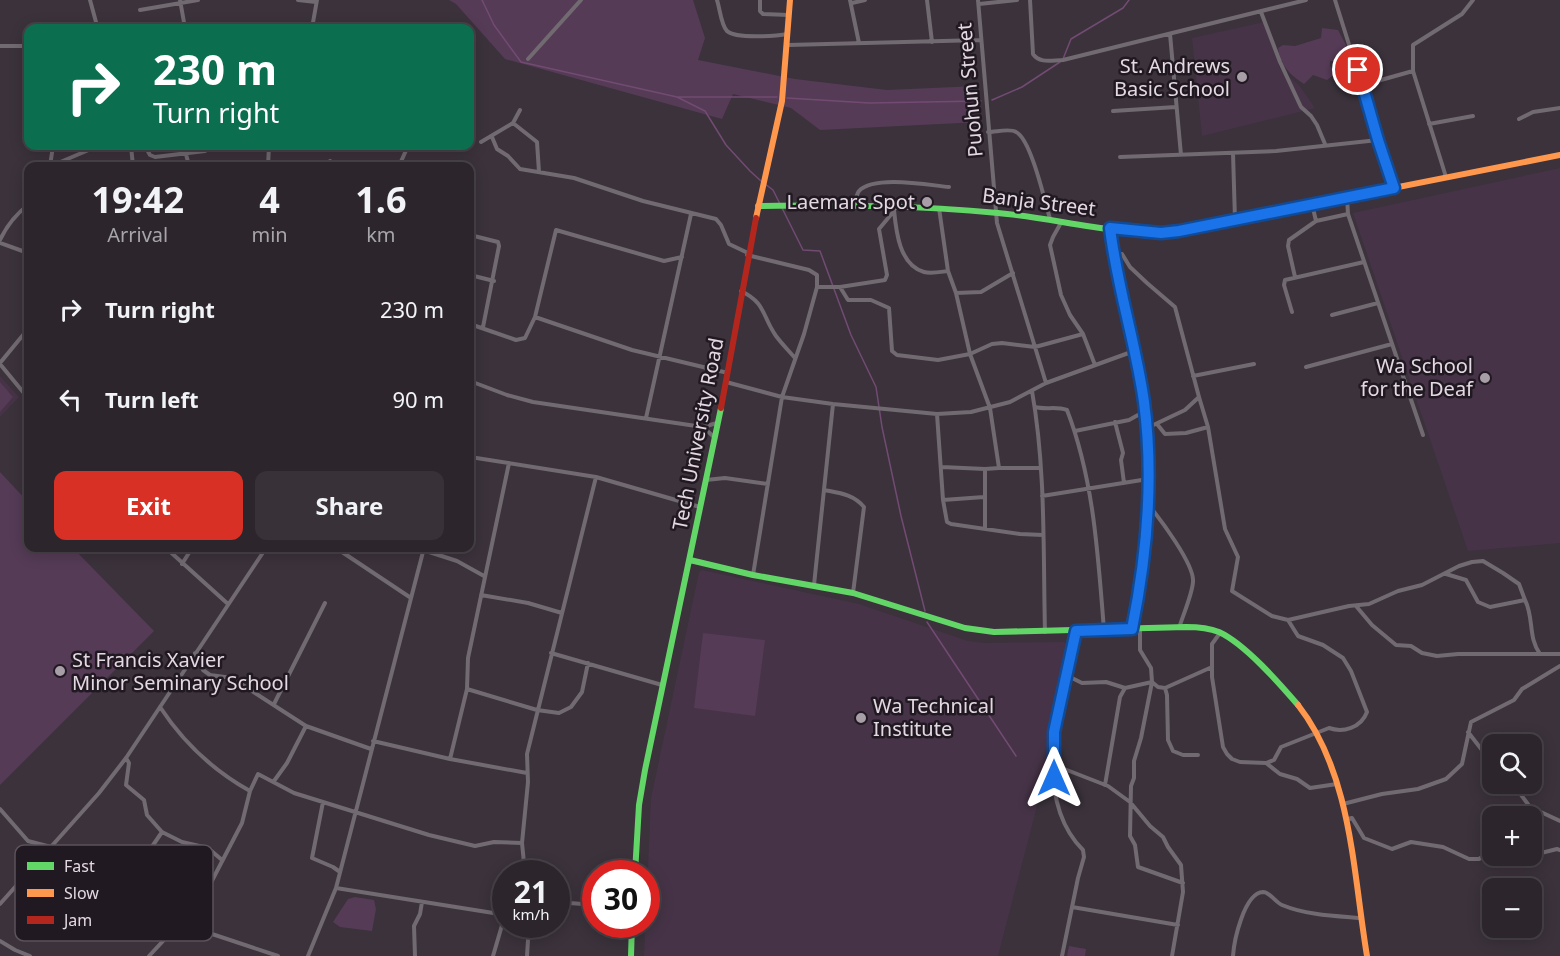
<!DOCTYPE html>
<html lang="en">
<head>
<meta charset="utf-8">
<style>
	:root { --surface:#2c262c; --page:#383238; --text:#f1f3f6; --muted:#a6a5a9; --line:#484348; --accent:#d93025 }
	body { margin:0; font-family:"Noto Sans",sans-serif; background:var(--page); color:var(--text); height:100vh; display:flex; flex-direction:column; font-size:22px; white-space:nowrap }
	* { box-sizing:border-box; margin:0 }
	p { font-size:20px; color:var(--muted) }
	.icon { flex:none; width:33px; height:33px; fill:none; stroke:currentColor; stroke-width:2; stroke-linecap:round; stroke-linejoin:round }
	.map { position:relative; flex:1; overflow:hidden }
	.side { position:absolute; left:24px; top:162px; width:450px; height:390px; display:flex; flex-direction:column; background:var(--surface); border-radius:12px; box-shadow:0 3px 15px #0003,0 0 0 2px var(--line) }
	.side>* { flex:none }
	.hud { position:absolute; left:24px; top:24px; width:450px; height:126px; border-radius:12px; box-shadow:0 3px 15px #0003,0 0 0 2px var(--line); background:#0b6e4f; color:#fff; overflow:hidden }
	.controls { position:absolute; left:1482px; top:734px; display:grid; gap:12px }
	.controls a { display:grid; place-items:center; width:60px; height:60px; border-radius:12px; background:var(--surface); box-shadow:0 3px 15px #0003,0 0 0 2px var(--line); font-size:30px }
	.speed { position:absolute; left:492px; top:860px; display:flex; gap:12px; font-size:30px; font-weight:700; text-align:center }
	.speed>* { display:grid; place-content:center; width:78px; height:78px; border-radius:50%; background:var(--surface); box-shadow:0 3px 15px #0003,0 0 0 2px var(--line); line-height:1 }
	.speed small { font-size:15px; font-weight:400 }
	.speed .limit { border:9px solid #d22; background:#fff; color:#111 }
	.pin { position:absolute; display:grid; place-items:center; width:51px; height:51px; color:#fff; margin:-26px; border:3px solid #fff; border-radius:50%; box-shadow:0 2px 6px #0007 }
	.me { position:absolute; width:66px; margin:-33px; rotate:0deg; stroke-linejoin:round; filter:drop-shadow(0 0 4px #0008) }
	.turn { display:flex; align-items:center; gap:21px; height:126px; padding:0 30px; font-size:27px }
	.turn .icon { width:78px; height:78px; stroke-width:2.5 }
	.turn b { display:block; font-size:42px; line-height:51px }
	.eta { display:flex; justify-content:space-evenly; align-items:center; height:102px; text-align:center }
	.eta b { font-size:36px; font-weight:700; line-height:42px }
	.primary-button { display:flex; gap:12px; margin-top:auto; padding:12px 30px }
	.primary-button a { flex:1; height:69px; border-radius:12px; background:var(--accent); color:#fff; font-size:24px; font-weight:700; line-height:69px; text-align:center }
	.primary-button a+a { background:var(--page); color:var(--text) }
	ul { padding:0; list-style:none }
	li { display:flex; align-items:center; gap:18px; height:90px; padding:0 30px }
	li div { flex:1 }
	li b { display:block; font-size:22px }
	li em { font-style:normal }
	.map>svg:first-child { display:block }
</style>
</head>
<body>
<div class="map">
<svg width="1560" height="956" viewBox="0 0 1560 956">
	<rect width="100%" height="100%" fill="#3b323b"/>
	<path fill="#463347" d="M1264,22L1280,69L1299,85L1315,108L1202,136L1192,38Z
		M1560,168V543L1468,551L1353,213Z
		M0,376L19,397L0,417Z
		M702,570L859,604L968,641L985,643L1064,642L1068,646L1044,779L998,956H644L651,798L699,572Z"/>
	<path fill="#553b56" d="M449,0H693L705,38L698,60L795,79L887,90L977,86L980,122L820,130L791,108L733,94L722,119L505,59L456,4Z
		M1322,28L1338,30L1348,49L1341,61H1330V66L1336,73L1327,80L1313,75L1304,84C1290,75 1280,65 1278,48L1283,45L1295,46L1321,38Z
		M0,382L13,397L0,412Z
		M0,472L28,502V548H73L154,631L0,785Z
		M703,633L765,640L755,716L694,708Z
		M355,897L374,900L376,909L372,931L340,927L333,922L348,899Z
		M1069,946L1086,949L1085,956H1067Z"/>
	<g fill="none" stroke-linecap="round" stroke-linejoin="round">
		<path stroke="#724b73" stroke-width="1.5" d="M482,0L494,25L521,62L677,97H777
			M1063,59L1071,39L1123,8L1129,0
			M677,97L705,111L726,145L750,171L761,181
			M787,98L869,103L981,101
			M992,100L1022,87L1060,62
			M765,184L773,190L780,204
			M782,208L803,250L820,251L851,335L876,387L882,427L901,516L925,611
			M927,622L1016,756"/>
		<path stroke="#716a71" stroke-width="4" d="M90,0L96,22
			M180,0L185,28
			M298,0L316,2
			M717,0C720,9 721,25 727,31C735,39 777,36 788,34
			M760,0V11L763,14L789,15
			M850,0L859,43
			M927,0L932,42
			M978,0L997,223L1046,383
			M1030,0L1033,54C1040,64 1052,60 1063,60L1306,0
			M1335,0L1394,188
			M852,3L865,0
			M979,4L1017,0
			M140,10L198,0
			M1261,12L1280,62L1301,107L1311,116L1317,125L1325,144
			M312,28L317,0
			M353,28L369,24
			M467,28L468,27
			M1170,34L1181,155
			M788,45L981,40
			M0,46H28
			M528,59L581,0
			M1413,71L1446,177
			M1363,85L1413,71V45L1462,14L1473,0
			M520,110L513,123L537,142L539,172
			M1113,111L1176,107
			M1519,119L1533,112L1560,108
			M1429,124L1473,116
			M988,132C996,132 1010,128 1016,132C1031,139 1045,202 1050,219
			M492,137L497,149L508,156L520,169L574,178L643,201L716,219L721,225L729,244L748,253
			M481,142L513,123
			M131,146L133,166
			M145,146L150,155L155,157L205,151L216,146
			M1233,153L1235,220
			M186,154L189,166
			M1120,157L1276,151L1378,140
			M50,166L53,146
			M51,166L98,146
			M268,166L269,146
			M329,166L330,161
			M399,166L408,146
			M1347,198L1348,214L1423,435
			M855,205C856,200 856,195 859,191C874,175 928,185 949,187
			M939,208L948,271L956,293L970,354L990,408L999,468L985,469V528
			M894,210C896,230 899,265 924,272C931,274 940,272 948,271
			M1062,221L1053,237L1050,245L1061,295L1070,315L1083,334L1095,365
			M1316,221L1348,214
			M1110,228C1117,287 1136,344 1144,402C1155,477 1147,555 1132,629
			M470,235L498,242L499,246L483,327
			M0,240C7,225 15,215 28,205
			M0,243L28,253
			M1113,253L1122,254L1130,267L1147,283L1175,307L1199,397L1185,410L1147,428
			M747,255L809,270L817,275V287
			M470,275L494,281
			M1295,277L1288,246L1289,240L1316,221L1312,204
			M840,287L848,300H871L889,308L892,351L897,355L938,360L970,354L992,344L1002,343L1035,347L1083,334
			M741,291C766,303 762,316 776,336C782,344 789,351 795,358
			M956,293L981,292L1013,273
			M1292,312L1284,285L1285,280L1364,262
			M1332,315L1378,303
			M535,317L632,350L728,373
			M470,324L516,340L525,338L535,317L556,230L664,261L682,257
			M0,363L28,329
			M0,364L28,398
			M1306,367L1392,344
			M1193,376L1254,364
			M470,381L507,395L533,402L703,427L717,423
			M726,382L782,397L833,404L937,414L971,412L1010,402L1046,383L1134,351
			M1032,391C1046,470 1043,552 1045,632
			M1199,397L1208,427L1225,529L1238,557L1232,591L1272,616L1288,620L1298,636L1323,645L1343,658L1351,671L1367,712C1361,728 1343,733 1329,728L1281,747L1274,760L1266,763
			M1035,407C1046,410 1056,406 1067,410C1094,480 1098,556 1104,630
			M937,414L943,500L947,522L951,524L1020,534L1043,535
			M646,418L691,214
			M1115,422L1123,453L1121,460L1124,483
			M1157,424L1165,434L1186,433L1208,427
			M704,428L714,437
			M1075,431L1129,420L1138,415H1145
			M470,457L596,477L700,507
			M942,467L985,469
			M999,468H1041
			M706,480L725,478L768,484
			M824,490C839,493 853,494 864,507L853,593
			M1042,496L1148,479
			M943,500L984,497
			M1148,504C1160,519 1195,565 1193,582C1192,595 1183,615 1179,628
			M166,548L228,604
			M336,548L411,598
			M423,550L457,561L484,576
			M182,564L192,548
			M1446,574L1466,580L1478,602L1490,607L1525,600C1534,618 1528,638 1540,654
			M753,575L782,397L804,334L817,287H840L885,280L887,275L879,229L894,211
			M814,585L833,404
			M481,595L528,603L562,613
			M1356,606L1372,625L1396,645L1411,646L1422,653L1437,656L1458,654H1560
			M1288,620L1349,606L1369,604L1398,591L1422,585L1459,566L1472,562L1483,561L1503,573L1519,584L1525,600
			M1140,629V650L1151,668L1152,682L1141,738L1134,761V778L1131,786L1130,836L1135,845L1138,867L1183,883
			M1220,633L1212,644V677L1223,747L1227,754L1232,759L1240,762L1266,763L1280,774L1297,779L1310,788L1337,784
			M195,653L203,670L210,675L232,678L306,726L371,749
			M551,653L662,685
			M1066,675L1082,683L1106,682L1125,688L1152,682L1158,687L1165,688L1167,695L1168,740L1173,751L1183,755H1198
			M1165,688L1212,667
			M467,689L537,710L559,713L571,707L582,692L588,663
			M274,704L325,603
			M160,707C183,742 214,771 250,791
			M1468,732L1492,763
			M373,741L450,759L527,773
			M126,758L129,763L126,785L144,800L147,815L162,832L182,842L208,848L222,860
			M450,759L467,689L468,658L509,463
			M1054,765L1108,786L1130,802L1150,826L1163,837L1168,847L1181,865L1183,892L1172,956
			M274,781L287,763L306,726
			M1509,783L1519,792L1530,807L1560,821
			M1105,785L1120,697L1125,688
			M323,802L312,858L333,867L340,872
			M1343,804L1382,794L1418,789L1446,779L1462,764L1471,722L1514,700L1522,689L1560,666
			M0,809L28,841L51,847
			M1347,819L1352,818L1364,838L1392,849L1411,842L1443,847L1469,859H1479L1482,857L1492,856L1525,857L1557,849L1560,850
			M525,873L522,843L528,782L527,754L596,477
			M336,888L506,915
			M114,902L162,832
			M556,902L596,905
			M0,904L99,793L126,758L266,548
			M1072,907L1178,925
			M179,923L278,956
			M0,941L15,950L30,956
			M149,956L203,898L242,823L250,791L258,774L294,793L429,835L475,846L494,842L522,843
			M308,956L336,888L424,548
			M415,956L414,926L420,914L422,902
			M493,956L505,915
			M527,956L529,924
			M1062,956L1078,878L1084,857L1083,850C1029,796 1060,695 1076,631
			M1233,956C1234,941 1244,893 1263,892C1270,892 1275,902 1282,905C1306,915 1334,916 1359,918"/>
		<path stroke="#63d668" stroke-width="6" d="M758,206C838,205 918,205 998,213C1055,218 1113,235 1170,232C1204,230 1239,219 1272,212
			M690,560L753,575L853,593L965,628L994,632L1186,627C1197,627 1209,628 1219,632C1245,644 1279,683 1298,705
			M635,873L639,805L645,770L721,408
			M631,956L632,924"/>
		<path stroke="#ff974d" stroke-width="6" d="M1272,212L1560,155
			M756,218L782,101L790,0
			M1298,705C1352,774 1353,873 1367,956"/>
		<path stroke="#b3261e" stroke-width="6" d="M721,408L756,218"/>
	</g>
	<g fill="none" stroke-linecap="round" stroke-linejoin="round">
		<g stroke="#114b97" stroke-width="15">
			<path id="route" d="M1054,778V732L1076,631L1132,629C1147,555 1154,477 1144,402C1136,344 1117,287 1110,228L1161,233L1179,231L1394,188L1378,140L1358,70"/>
		</g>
		<use href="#route" stroke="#1a73e8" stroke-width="10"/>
	</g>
	<g fill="#a89ea8" stroke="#211921" stroke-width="2">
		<circle cx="1242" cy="77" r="6"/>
		<circle cx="927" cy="202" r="6"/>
		<circle cx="1485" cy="378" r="6"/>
		<circle cx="60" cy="671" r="6"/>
		<circle cx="861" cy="718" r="6"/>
	</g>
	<g text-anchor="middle" stroke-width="5" stroke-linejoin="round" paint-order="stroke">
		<g font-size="20" fill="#e3d8e3" stroke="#211921" text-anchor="end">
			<text x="1230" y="73">St. Andrews<tspan x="1230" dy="23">Basic School</tspan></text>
			<text x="915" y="209">Laemars Spot</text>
			<text x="1473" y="373">Wa School<tspan x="1473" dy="23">for the Deaf</tspan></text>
			<text x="72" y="667" text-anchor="start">St Francis Xavier<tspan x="72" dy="23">Minor Seminary School</tspan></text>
			<text x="873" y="713" text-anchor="start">Wa Technical<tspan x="873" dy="23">Institute</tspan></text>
		</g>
		<g font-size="20" fill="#e3d8e3" stroke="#211921">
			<text transform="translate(970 90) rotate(-95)" y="7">Puohun Street</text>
			<text transform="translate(1039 202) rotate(7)" y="7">Banja Street</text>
			<text transform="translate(698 434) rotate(-79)" y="7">Tech University Road</text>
		</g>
	</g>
	<rect x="15" y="845" width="198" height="96" rx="9" fill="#211921" stroke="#5b525b" stroke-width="1.5"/>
	<rect x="27" y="862" width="27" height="8" fill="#63d668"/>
	<rect x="27" y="889" width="27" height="8" fill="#ff974d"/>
	<rect x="27" y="916" width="27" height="8" fill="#b3261e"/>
	<g font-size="16" fill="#e3d8e3">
		<text x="64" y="872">Fast</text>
		<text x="64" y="899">Slow</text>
		<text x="64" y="926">Jam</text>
	</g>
</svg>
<div class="controls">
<a><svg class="icon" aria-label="search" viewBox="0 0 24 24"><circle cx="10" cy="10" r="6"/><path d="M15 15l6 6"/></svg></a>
<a>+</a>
<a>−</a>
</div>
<div class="speed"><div>21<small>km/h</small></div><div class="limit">30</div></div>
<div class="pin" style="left:1358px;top:70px;background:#d93025"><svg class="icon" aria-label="arrive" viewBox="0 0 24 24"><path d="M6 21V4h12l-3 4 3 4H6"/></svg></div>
<svg class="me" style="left:1054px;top:778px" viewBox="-20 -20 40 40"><path d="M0-17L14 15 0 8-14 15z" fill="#1a73e8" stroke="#fff" stroke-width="4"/></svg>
<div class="hud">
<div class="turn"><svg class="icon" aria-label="right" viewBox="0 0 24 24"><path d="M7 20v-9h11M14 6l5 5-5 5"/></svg><div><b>230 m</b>Turn right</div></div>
</div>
<section class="side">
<div class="eta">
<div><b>19:42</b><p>Arrival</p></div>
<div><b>4</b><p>min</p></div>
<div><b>1.6</b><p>km</p></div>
</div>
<ul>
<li><svg class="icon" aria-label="right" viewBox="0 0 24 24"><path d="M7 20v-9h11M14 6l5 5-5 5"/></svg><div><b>Turn right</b></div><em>230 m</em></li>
<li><svg class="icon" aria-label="left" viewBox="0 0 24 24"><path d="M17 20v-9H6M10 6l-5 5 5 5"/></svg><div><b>Turn left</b></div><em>90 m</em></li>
</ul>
<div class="primary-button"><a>Exit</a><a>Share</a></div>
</section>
</div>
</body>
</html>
